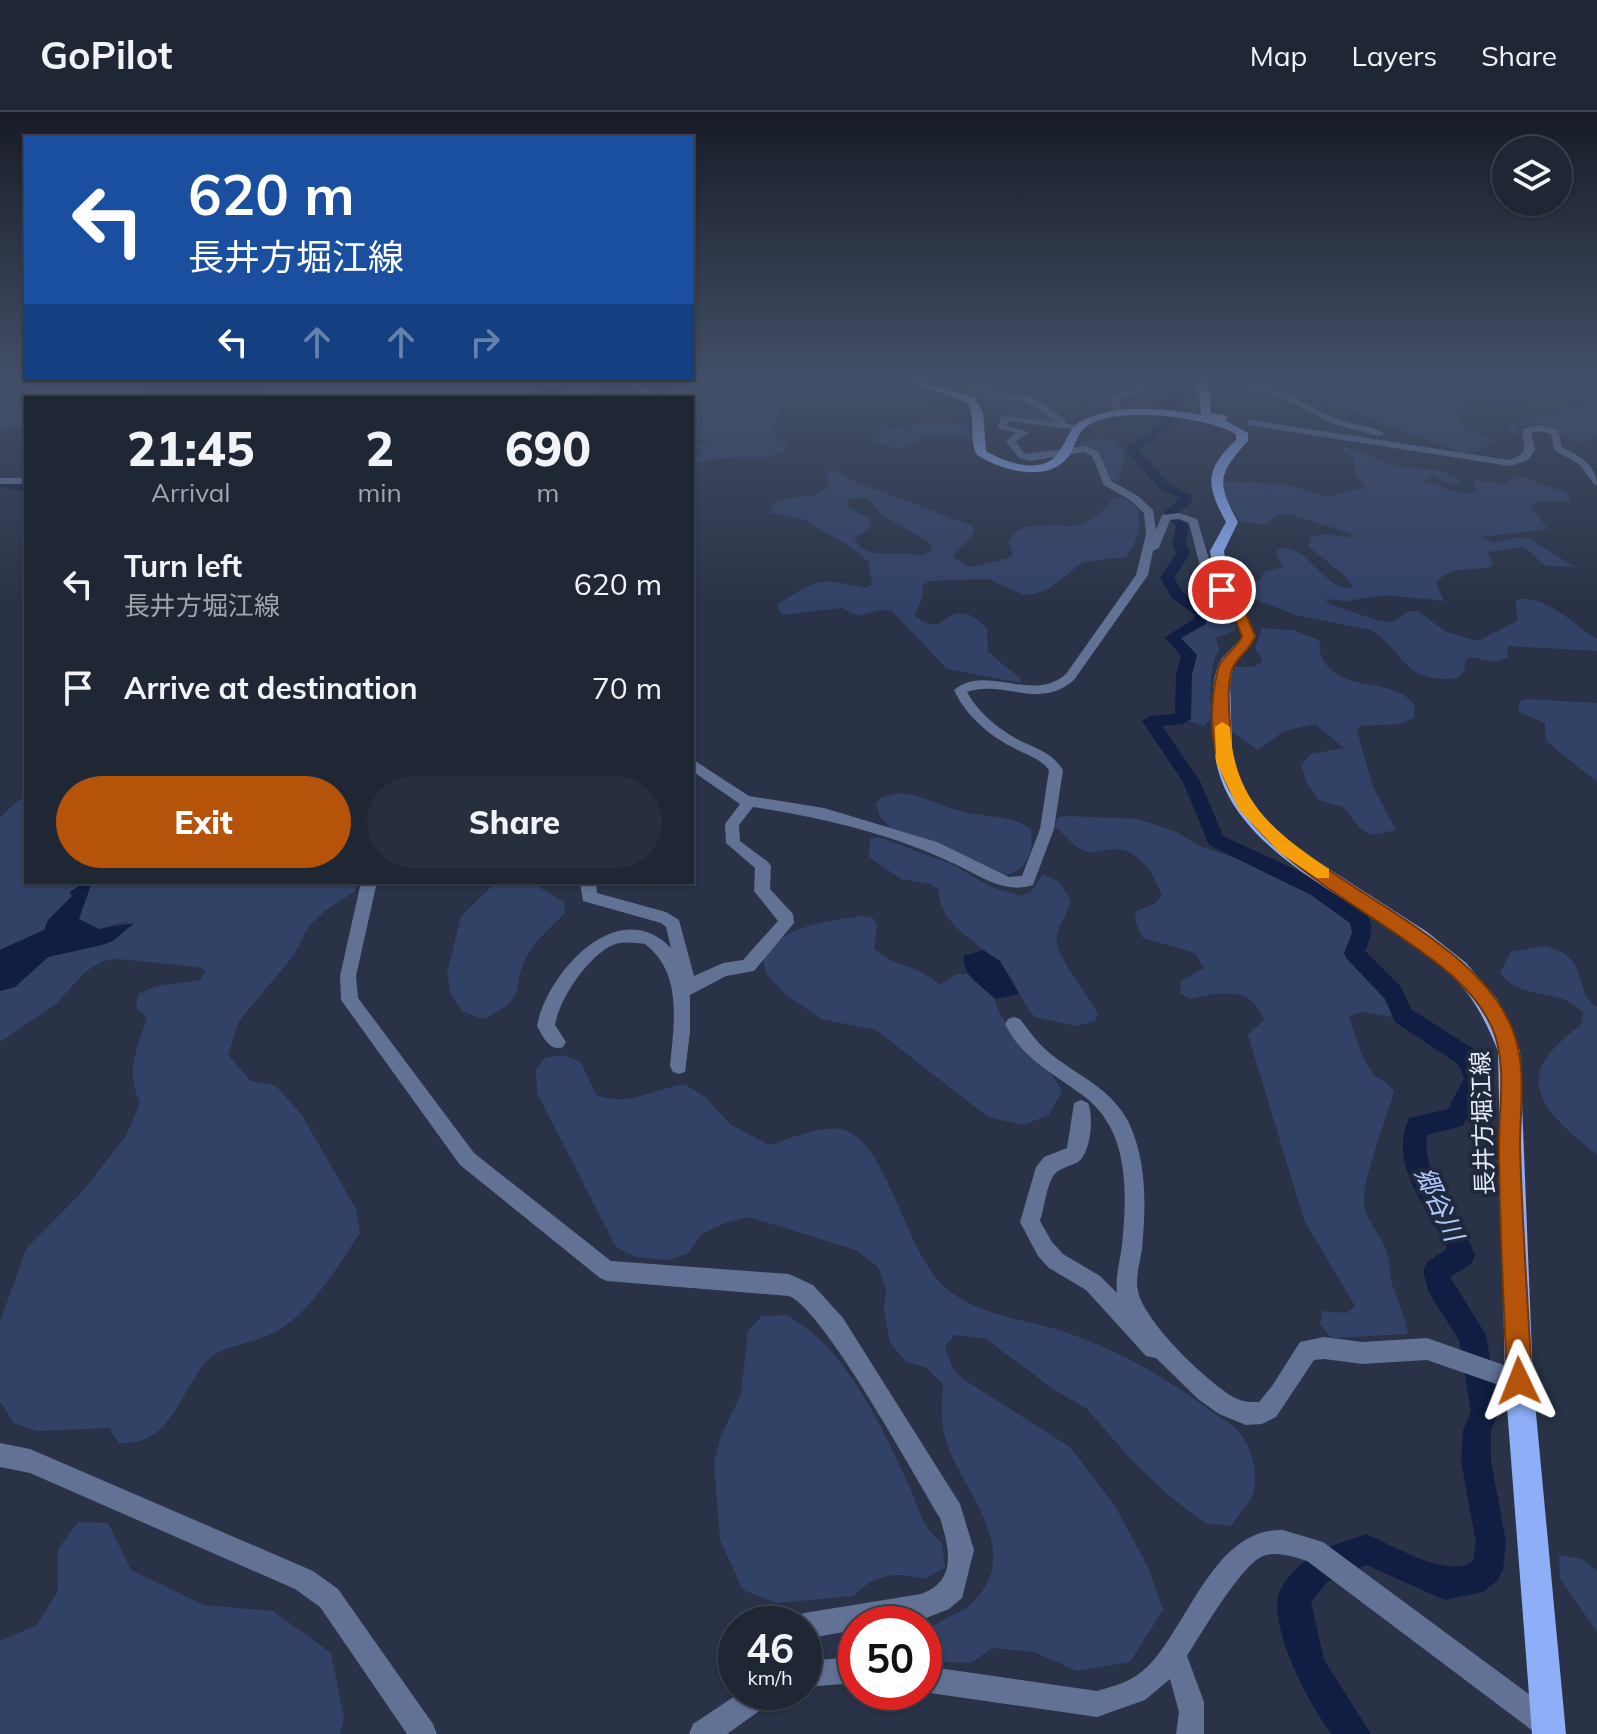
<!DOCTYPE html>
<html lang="en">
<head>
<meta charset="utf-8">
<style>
	:root { --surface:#1f2634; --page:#272e3c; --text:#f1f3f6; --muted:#a1a5ac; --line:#3c434f; --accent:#b45309 }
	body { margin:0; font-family:Mulish,"Noto Sans JP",sans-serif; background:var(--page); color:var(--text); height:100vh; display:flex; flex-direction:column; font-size:30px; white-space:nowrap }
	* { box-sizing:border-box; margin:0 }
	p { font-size:26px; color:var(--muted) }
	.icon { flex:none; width:44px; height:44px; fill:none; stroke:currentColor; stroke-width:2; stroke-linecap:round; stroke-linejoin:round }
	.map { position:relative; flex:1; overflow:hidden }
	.sheet { position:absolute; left:24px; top:284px; width:670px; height:488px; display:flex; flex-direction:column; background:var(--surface); border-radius:0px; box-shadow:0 2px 6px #0004,0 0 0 2px var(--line) }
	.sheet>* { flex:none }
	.guide { position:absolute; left:24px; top:24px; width:670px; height:244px; border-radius:0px; box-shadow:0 2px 6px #0004,0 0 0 2px var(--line); background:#1a4fa0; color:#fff; overflow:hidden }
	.buttons { position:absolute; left:1492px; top:24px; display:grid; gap:16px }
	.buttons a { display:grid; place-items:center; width:80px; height:80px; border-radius:50%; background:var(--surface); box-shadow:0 2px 6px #0004,0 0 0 2px var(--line); font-size:40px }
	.speed { position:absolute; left:718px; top:1494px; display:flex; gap:16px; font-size:40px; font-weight:700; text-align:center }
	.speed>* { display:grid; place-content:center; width:104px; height:104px; border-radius:50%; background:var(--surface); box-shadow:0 2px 6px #0004,0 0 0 2px var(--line); line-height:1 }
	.speed small { font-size:20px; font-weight:400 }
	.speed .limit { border:12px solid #d22; background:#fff; color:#111 }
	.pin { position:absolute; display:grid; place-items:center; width:68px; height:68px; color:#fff; margin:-34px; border:4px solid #fff; border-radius:50%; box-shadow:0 2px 8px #0007 }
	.me { position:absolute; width:88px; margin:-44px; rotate:358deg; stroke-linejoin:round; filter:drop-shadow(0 0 6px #0008) }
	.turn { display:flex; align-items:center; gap:28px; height:168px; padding:0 32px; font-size:36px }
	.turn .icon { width:104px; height:104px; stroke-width:2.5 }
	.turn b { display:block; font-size:56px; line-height:68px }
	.lanes { display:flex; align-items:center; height:76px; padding:0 32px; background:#0003; justify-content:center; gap:40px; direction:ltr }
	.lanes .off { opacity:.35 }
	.eta { display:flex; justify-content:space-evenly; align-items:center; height:136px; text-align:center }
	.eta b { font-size:48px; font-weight:800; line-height:56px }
	.primary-button { display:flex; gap:16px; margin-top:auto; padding:16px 32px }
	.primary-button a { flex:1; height:92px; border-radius:48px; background:var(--accent); color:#fff; font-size:32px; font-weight:800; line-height:92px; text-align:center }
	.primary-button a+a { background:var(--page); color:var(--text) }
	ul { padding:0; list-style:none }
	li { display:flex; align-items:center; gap:24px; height:104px; padding:0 32px }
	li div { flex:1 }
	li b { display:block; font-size:30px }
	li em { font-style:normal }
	header { display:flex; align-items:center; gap:48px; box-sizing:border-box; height:112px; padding:0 40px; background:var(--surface); border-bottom:2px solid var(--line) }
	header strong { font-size:38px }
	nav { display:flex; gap:44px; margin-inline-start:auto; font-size:28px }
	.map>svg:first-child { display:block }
</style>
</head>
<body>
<header>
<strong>GoPilot</strong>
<nav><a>Map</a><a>Layers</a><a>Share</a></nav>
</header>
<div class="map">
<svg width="1597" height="1622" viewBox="0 0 1597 1622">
	<rect width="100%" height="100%" fill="#293246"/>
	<path fill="#324267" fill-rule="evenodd" d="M0,268H209L175,275L152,270L140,286H26V319L11,315L0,317Z
		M263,268H612L595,286H260L258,279L264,274Z
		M653,268H782L762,276L775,291L780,307L772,313L777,321L774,325L788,334L785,339L769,345L719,346L692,352V348L703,339L692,332L711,330L692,327L697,308L692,302V286L663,283L660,281L665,275H658Z
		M918,268H1137L1138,269L1112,273L1106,286L1114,298L1111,300L1029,273L975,271L976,276C1016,280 1035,277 1064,308L1056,310L1007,305L964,281Z
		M1246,268H1512L1537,283C1507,303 1488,285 1460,292L1456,298L1463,312L1493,329L1479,339L1460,340L1318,288L1283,282L1291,280L1289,278Z
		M874,270L919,275L964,290C950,293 880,284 867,277Z
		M1579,285L1597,289V326L1575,331L1557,317L1539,311L1516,315L1518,323L1506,320L1508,313L1561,297L1588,295L1564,286Z
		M940,309L968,315L971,325L920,326L908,335L897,337L870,328L881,314L905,316L922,310Z
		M1099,326L1115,329L1125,340L1118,369L1110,368L1101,341L1073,333Z
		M1345,335L1400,355L1440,359L1457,366L1460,371L1450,373L1433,364L1424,369L1459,381H1477L1473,370L1476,368L1504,372L1517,363L1564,380L1571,387L1569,391L1545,389L1530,394L1548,417L1482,425L1494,431L1519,425L1530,427L1575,455L1546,454L1524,435L1488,440L1493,451L1491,455C1469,459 1452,453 1436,471L1444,489L1384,483L1347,489L1325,487L1329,492L1376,508L1393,510L1410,499H1418L1446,520L1478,529L1517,509L1516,488C1545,481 1575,514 1597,527V539L1508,534L1507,546L1496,550L1471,545L1466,548L1464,559L1458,566C1401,573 1405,537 1370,518L1296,503L1248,485L1245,481L1248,471L1260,468L1265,459L1283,455L1276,442L1278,437C1307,428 1323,480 1353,476L1345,464L1309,435L1311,425L1327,422L1348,426L1352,422L1289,402L1278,403L1265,413L1242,410L1223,384L1222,369L1285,372L1325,385L1365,375L1356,363L1353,346L1341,337Z
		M832,357L858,371L971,413L975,418C970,430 959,434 953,445L970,455L1009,446L1013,441L1008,430C1021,405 1051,416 1073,414C1091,412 1105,397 1114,385C1150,386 1142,426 1126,445L1083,450L1050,476L1034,482L1023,483L989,467L929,469L922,474L923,483L915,503L923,510L938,513C957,495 969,498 987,516L988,540L1020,566L1021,571L947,557L892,499L879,498L858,504L842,496L782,503L777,493C817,466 821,466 866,476L872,472L868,449L849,434L803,407L770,401L773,391C793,380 808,391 828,375L826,364ZM851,386H867L882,403L929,430L932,438L921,444C900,436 864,451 855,426L870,416L871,407L849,396L846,389Z
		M1218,488L1232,502L1236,518L1216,526L1219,537C1208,558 1211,580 1211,605L1204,614L1189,609L1186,604V564L1190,543L1174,525L1202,510L1198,492Z
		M1262,516L1293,518L1319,528C1321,535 1319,540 1322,546C1341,583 1390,563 1414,592V606L1400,612L1360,614L1357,619L1373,675L1396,718L1372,723L1360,716L1343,695L1319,688L1307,671L1301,653L1311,642L1344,636L1315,612L1284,619L1258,638L1229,618L1226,584L1235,555H1253L1263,550L1255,536Z
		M1526,587L1597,591V670L1546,629L1545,611L1519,600V590Z
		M899,681C919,683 934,691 953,697C979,706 1008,701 1031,717C1034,739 1027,759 1005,763L933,729L891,716L880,705L876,692L882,685Z
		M26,682V770H87L70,780L72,784L48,808L44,818L0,838V705Z
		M1068,704L1139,707L1176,720L1199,734L1269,757L1315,780L1353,811L1350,843L1391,892L1392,905L1362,900L1349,904C1355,923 1360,942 1371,959C1377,968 1388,969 1394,980C1388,1002 1359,1077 1364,1094C1368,1112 1384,1127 1388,1144C1391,1152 1389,1161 1391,1169C1397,1188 1405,1202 1408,1222L1331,1226L1320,1212L1323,1199L1347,1201L1355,1194L1304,1108L1248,923L1264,908C1251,873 1221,880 1190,887L1180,881L1181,869L1204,856L1195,841L1143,826L1135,808L1136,799L1154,792L1162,783C1153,762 1141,738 1115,737C1107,736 1098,741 1090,740C1076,739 1066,723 1055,715L1058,705Z
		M878,725L952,752L991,775L1021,784L1031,780L1043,762L1059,770L1071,789C1068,801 1059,812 1057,824C1053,844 1089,882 1098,902L1095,909L1076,914L1035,905C1022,891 1016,871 1005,857C984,831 939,817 939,778L931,772L901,767L869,745L870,728Z
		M92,770H357L355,779L325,799L308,815L294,843L239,909L228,943L251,969L276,974L301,1002L356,1097L360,1121C336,1156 310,1203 271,1222C252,1232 223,1233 208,1248C178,1281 172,1334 119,1331L109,1316L37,1319L14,1311L0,1289V1210L26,1137L81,1081L126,1024L140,991C125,958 137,938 147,905L136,896L138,882C161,870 175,873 200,868L205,859L198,855L118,847L103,849L85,860L57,891L0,930V879L15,875L48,845L113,829L128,809L99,817L78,807Z
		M496,770H531L564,790L565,801C552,814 536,828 527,844C509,879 531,885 483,907L462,899L451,882L447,861L461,804Z
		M861,804L873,806L877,813L874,837C895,856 918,852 940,873L956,862H967L995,887L998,898L1018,931L1047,956L1062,979L1049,1003L1023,1013L988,1005L876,918L821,907L785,882L766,862L763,846C783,813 825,810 861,804Z
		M1545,834C1593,846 1571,878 1597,895V1043C1570,1019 1516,984 1549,942C1558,931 1571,921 1581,912L1583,900C1558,874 1522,890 1500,861L1511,840Z
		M562,943L581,950L596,983C629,995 652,978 684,972L704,984L731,1013L769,1033C791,1027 817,1014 840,1017C887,1023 905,1146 949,1179C985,1206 1027,1207 1068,1221C1120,1239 1167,1266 1211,1299C1220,1306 1233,1312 1240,1321C1252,1336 1257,1359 1254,1378C1252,1390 1237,1404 1231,1414L1205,1411L1168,1383L1128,1344L1087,1297L1052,1276L986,1227L955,1223L945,1234L952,1255L963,1267L1070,1335L1115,1394L1148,1455L1163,1498L1130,1550L1077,1559L1034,1540L992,1536L971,1551L944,1550L930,1525L933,1514C945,1505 959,1502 971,1492C1029,1438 957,1376 944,1321C940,1305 942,1288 943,1272L925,1255L906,1250L890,1230L884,1199L886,1177L878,1155L856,1138L749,1105L725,1111L702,1122L687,1142L668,1148L636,1145L616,1135L537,981L536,958L545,946Z
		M786,1203C845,1234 880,1311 907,1369C919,1394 919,1413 942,1431L945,1456L924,1467C894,1459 875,1462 853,1484L777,1491L743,1478L720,1428L714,1351L721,1324L741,1282L748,1219L762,1204Z
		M78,1410L108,1411L131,1458L204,1493L273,1499L331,1541L344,1606L340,1622H0V1529L37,1513L58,1479V1437Z
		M1559,1443L1582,1447L1597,1459V1520L1560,1466Z"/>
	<path fill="#101e43" d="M84,770H92L79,807L99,817L134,811L113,829L102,833L48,845L15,875L0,879V838L44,818L48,808L72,784L70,780Z
		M983,838L1000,849L1019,882L995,887C981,872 963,865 964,844Z"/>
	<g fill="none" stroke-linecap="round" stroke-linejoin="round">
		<path fill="#101e43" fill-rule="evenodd" d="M553,268H563L556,281L514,286L548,277Z
			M1144,268H1169L1159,272L1184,288L1169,296L1174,300V310L1152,329L1139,336V339L1168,371L1193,384L1190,392L1178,401L1189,414L1186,432L1190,442L1174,466L1183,480L1208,500L1206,512L1181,526L1197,543L1192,563L1191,607L1183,612L1162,614L1200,669L1223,724C1254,739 1349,778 1367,803C1375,815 1370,827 1365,839L1401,875L1411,897L1475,938L1487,967L1463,1014L1427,1023C1420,1060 1462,1108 1475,1143L1471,1152L1450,1165L1486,1223L1499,1299L1491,1319V1349L1506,1430L1503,1457L1498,1468L1483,1480L1445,1488L1366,1453L1327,1470L1311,1490L1324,1548L1371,1622H1332C1309,1593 1272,1522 1278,1485C1280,1473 1295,1457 1304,1450C1319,1436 1347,1429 1366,1422C1393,1433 1448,1468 1473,1449L1476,1430L1461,1349L1463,1319L1471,1299L1459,1228L1429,1181L1423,1159L1427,1150L1447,1137C1429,1096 1387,1054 1409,1006L1448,997L1464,966L1458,952L1395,910L1385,887L1347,847L1344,841L1352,821L1350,811L1311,783L1209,733L1183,670L1142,609L1150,604L1175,602L1176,563L1181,544L1165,525L1194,507V502L1172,486L1160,466L1176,442L1172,432L1176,414L1164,400L1180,386L1160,377L1127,340L1129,332L1144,325L1164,307L1155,295L1170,287L1144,272Z
			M0,367L26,372V380L0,375Z"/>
		<path fill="#617295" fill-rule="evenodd" d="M622,268H639L655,286H646L633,271Z
			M981,268H998L979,273L1002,282L1029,284L1065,307V311L1083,315L1078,318L1009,309L1007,314L1029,320L1016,330L1025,342L1085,334L1099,340L1111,369L1138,384L1153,398L1156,418L1162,403L1179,401L1197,407L1211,454L1240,487L1230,489L1212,472L1200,454L1189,411L1179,407L1170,408L1159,436L1153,439L1148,463L1074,568C1039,599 1004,567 967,580C978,601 1002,620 1023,630C1040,638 1052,641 1063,658L1054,717L1033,773C1005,782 984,766 959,754C894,722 824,706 753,695L739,713L740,729L768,750L771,754L770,777L793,802L794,811L754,859L726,864L690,883V920L685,960L679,962L673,960L670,954C674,912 683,861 645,832C635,831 623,829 613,833C589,843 559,887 555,913L566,930L563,935C550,940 543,925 537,914C547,861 618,781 671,836L666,815L661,811L583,789L580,770H596L597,781L666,800L679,808L694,864L723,851L743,848L778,809L754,779L755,756L726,731L725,712L740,692L692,659V647L749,684L824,696L937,730L1009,765L1022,764L1040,717L1049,658C1039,645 1026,643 1012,635C988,623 965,602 954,578C987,551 1032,592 1066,562L1136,463L1146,422L1144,401L1130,388L1104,373L1092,344L1084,340L1029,349L1019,346L1006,330L1016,321L997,316L1002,304L1057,310L1024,289L998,287L965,272Z
			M1139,268H1153L1147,271V278L1120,286L1122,302L1115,304L1111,285L1139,275Z
			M1164,268H1176L1159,273V269Z
			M1177,268H1208L1209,269L1205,272Z
			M1233,268C1269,266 1307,297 1341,308C1355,313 1371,314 1384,321L1379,324L1333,312L1293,291Z
			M1251,308L1509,348C1533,340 1521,335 1523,317L1541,313L1558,318L1562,335C1578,344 1597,352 1597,373L1594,372L1579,352L1554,338L1551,322L1541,319L1531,321L1535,338L1528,348L1510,354L1248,313V309Z
			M0,366H26V372H0Z
			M361,770H377L356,864L358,886L474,1041L611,1149L789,1162L813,1173L843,1206L960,1392L974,1438L962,1486L949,1497L921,1508L895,1512H856V1518L804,1527V1512H792L795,1505L804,1501L921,1482C958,1469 949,1436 940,1406C915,1365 824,1198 789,1184L607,1169L600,1166L460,1053L341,888L340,864Z
			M1014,905L1020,907C1030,920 1039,933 1052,943C1080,965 1112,977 1129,1011C1147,1050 1146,1094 1142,1137C1140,1150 1135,1166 1138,1179C1144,1210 1208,1271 1235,1286C1243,1290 1250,1290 1259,1290L1272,1274L1300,1230L1324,1225L1362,1230L1427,1226L1527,1261L1530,1269L1527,1277L1519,1280L1427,1248L1362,1252L1324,1247L1314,1248L1276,1305L1262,1312L1246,1313L1219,1302L1198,1287L1156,1246L1146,1244L1086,1178L1049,1156L1038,1144L1020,1110L1036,1055L1044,1045L1067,1036L1074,991L1081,988L1088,991C1094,1004 1091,1041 1078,1050C1069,1055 1057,1056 1052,1066C1046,1078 1044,1096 1040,1109L1052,1130L1063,1142L1100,1164L1117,1181C1115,1165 1120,1149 1122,1133C1127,1082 1130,1020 1085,985C1055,962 1023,948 1005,912L1008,907Z
			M0,1331L30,1337L313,1459L338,1477L433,1612L437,1622H407L320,1495L295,1477L30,1361L0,1355Z
			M1283,1418L1323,1430L1557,1603L1561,1613L1557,1622H1537L1307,1449C1294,1445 1277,1439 1263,1444C1242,1452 1201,1522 1187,1544L1204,1590V1622H1176L1179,1600L1170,1567L1145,1588L1097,1605L923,1580L924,1554L1097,1579C1115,1574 1133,1569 1147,1555C1188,1515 1214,1415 1283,1418Z
			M856,1545V1571L804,1575V1549Z
			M741,1580H777L773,1589L727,1622H689L693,1612Z"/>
		<path fill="#8eaff8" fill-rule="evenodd" d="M903,268H918L975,286L983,300L986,339C1006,351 1044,364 1059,340C1068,327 1070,313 1085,307C1120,292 1165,296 1201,303L1198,268H1208L1211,301L1228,304L1226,309L1248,321V329C1218,362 1216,370 1238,410L1224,439L1227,459L1256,524L1234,552L1230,572L1232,638L1239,670L1263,705L1298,737L1427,820L1466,851L1497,887L1520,939L1533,1269L1566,1622H1532L1505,1269L1498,939C1486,910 1474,884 1450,862C1384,798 1247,754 1219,661C1214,646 1214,629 1213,613C1213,594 1211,570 1219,552C1224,541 1236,535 1242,524L1213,459L1210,439L1226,410C1206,373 1204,358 1236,328V322C1206,305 1118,293 1087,314C1076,322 1075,336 1068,345C1047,372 1001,358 977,343C968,326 977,307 967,290Z"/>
	</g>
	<linearGradient id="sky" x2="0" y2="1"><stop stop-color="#171c26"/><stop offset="0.54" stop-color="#434f68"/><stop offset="1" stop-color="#434f68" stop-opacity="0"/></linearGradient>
	<rect width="1597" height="495" fill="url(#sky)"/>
	<path fill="#b45309" stroke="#753606" stroke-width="2" d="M1222,474L1240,487L1255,524C1251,538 1236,545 1232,558C1227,575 1229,594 1230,612C1230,624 1229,637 1232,648C1251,756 1470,804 1513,919C1527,954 1520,997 1520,1033C1522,1112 1528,1191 1532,1269L1528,1278L1519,1282L1510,1278L1507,1269C1504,1190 1499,1111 1499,1033C1499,997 1507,952 1493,918C1476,878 1440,852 1405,828C1306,759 1183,702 1218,557C1221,544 1237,537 1242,524L1228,489L1216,478Z"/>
	<path fill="#f59e0b" d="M1222,610L1230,615C1234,688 1271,718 1329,757V766H1317L1280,741L1239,698L1216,650L1215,615Z"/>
	<g text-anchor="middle" stroke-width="8" stroke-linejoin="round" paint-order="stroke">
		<g font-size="24" fill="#e6ecf9" stroke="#20283c">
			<text transform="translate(1483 1011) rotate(-92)" y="8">長井方堀江線</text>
		</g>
		<g font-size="26" font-style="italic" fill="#afc8ff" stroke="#20283c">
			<text transform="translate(1439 1092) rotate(65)" y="9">郷谷川</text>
		</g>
	</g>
</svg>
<div class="buttons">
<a><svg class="icon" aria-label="layers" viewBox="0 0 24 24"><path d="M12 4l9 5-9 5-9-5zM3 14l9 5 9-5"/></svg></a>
</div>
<div class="speed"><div>46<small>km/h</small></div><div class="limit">50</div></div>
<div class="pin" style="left:1222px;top:478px;background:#d93025"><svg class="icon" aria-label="arrive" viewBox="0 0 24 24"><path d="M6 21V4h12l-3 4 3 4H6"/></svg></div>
<svg class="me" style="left:1519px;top:1269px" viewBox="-20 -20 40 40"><path d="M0-17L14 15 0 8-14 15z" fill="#b45309" stroke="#fff" stroke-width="4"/></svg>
<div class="guide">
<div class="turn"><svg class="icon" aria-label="left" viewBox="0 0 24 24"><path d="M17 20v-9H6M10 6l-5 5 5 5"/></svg><div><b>620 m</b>長井方堀江線</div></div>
<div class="lanes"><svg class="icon" aria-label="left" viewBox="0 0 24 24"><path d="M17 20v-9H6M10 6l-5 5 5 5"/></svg><svg class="icon off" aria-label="ahead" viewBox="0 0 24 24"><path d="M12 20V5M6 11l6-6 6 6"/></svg><svg class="icon off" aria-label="ahead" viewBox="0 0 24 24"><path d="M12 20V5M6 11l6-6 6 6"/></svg><svg class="icon off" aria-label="right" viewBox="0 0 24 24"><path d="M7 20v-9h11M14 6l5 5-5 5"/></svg></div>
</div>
<section class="sheet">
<div class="eta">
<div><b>21:45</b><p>Arrival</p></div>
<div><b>2</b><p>min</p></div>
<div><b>690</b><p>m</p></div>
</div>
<ul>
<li><svg class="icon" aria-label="left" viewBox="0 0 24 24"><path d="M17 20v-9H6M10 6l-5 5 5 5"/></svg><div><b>Turn left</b><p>長井方堀江線</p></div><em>620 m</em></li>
<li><svg class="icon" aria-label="arrive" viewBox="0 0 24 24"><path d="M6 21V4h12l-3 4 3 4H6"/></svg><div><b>Arrive at destination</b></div><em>70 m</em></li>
</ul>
<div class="primary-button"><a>Exit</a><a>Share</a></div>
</section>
</div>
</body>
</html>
